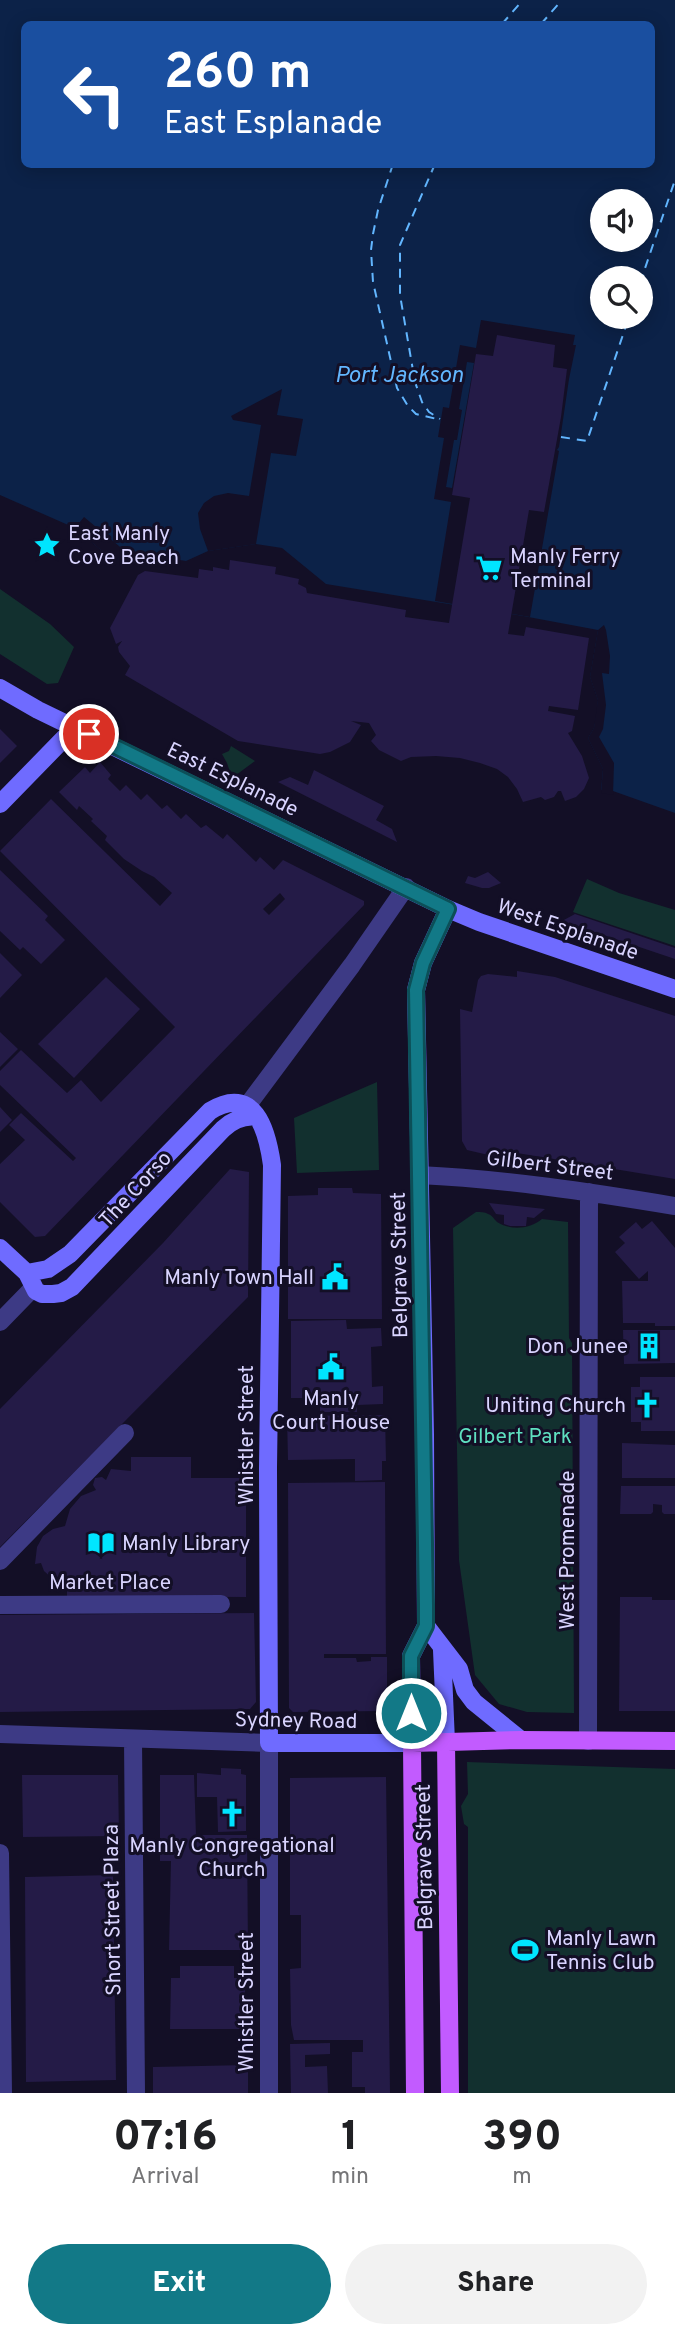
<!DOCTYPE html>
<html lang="en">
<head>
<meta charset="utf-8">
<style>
	:root { --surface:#fff; --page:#f2f2f2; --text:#202124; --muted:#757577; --accent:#127987 }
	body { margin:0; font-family:Overpass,sans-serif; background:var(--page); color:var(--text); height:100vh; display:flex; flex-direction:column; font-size:26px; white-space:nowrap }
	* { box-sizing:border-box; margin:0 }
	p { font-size:23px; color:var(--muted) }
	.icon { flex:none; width:38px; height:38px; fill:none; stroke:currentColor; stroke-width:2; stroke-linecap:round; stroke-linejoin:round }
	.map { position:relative; height:2093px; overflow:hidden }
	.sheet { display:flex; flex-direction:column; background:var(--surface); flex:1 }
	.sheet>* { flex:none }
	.banner { position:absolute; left:21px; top:21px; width:634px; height:147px; border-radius:10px; box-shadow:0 4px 18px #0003; background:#1a4fa0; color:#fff; overflow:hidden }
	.fabs { position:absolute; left:590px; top:189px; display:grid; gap:14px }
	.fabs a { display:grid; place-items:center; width:63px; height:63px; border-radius:50%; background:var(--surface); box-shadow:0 4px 18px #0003; font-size:35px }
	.pin { position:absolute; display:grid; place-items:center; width:60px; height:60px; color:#fff; margin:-30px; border:4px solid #fff; border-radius:50%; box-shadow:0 2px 7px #0007 }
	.me { position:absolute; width:77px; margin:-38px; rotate:0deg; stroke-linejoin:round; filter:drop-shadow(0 0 5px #0008) }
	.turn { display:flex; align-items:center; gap:24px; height:147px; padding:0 28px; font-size:32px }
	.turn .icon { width:91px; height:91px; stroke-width:2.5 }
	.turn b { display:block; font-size:49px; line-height:60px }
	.eta { display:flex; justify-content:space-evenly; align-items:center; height:119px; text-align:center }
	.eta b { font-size:42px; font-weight:800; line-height:49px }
	.button { display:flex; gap:14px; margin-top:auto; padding:14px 28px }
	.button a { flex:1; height:80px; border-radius:42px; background:var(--accent); color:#fff; font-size:28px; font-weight:800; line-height:80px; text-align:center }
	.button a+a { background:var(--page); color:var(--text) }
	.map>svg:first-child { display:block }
</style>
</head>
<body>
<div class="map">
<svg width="675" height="2093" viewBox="0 0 675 2093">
	<rect width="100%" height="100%" fill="#130f26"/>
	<path fill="#12302f" d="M0,589L50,624L74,647L58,683L47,684L0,654Z
		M231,746L255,761L232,778L227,763L222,754L229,751Z
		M587,879L619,893L675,910V946L573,912Z
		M377,1082L379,1170L297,1173L294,1118Z
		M476,1212C480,1212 485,1212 488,1214C492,1215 494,1219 497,1222C511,1231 530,1229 542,1219L568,1222L569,1338L572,1343L574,1713L527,1712L499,1704L475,1675L459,1560L453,1228Z
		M467,1762L675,1769V2093H468V1827L464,1824L461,1806L468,1794Z"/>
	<path fill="#0c2248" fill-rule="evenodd" d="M0,0H675V813L613,791L601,790L603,769L588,738L594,728L597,712L598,700L590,677L598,630L523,616L326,584L282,548L256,544L208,551L186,561L125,551L115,562L75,528L0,495ZM24,24H651V164H24ZM602,201H640V240H602ZM602,278H640V317H602Z"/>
	<path fill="#130f26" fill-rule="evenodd" d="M481,320L575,335L573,345H576L569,379L559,447L557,450L559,451L530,617L435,601L451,502L434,499L444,438L438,437L443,407L449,408L460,345L476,348ZM467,362L474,363L452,488L446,487L454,440H457L462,410L459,409Z
		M282,389L277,415L303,419L296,456L271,453L256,544L208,551L200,529L198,513L204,503L214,496L228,493L249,496L261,425L233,420L231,416Z
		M84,517L125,551L115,562L75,528Z
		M604,625L606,630L610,656L609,674L602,673L606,705L603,729L599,737L614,763L613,795L601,793L603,769L588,738L594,728L598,700L590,677L598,630Z"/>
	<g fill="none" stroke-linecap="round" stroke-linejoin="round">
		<path stroke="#62b6ff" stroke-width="2" stroke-dasharray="9 7" stroke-linecap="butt" d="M502,24L523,0
			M541,24L562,0
			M393,164L378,210L373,234L371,250L373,282L397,388L408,406L416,414L441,420
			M435,164L400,245V295L415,382L422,402L429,412L440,419
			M640,283L675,180
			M561,437L587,441L629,317"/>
	</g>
	<path fill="#241b47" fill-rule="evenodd" d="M497,335L555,345L553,367L567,369L561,417L544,512L529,510L508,634L524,636L526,627L589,638L578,710L549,706L548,711L575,716L572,731L568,733L582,756L589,778L584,789L576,797L565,801L561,791H558L554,797L545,800L541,797L523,802L517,789L508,777L497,769L480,763L460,758L436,756L411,757L401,761L379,750L371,741L376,735L369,723L351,721L361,725L350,742L330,752L320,754L238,741L125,675L130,666L119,652L118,647L122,641L116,644L110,628L138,575L145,571L198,578L199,569L213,571V567L229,570L230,560L276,567L275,574L299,579L298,584L306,588L307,593L406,610L405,617L449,623L470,498L452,495L476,354L493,356Z
		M0,729L17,746L0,763Z
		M100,762L111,775L108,779L120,791L126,785L141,800L147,794L162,809L167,805L181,819L186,814L201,828L206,825L223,839L227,834L256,862L260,857L274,870L283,860L364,901V905L45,1236L35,1237L0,1202V1164L25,1140L9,1125L21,1113L73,1161L76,1158L0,1085V1071L21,1050L67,1093L81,1080L101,1102L175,1027L0,851L51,799L160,906L172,893L154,877L142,871L124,859L105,840L107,836L91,821L93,819L79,806L77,810L59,792L85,767L90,773ZM280,893L285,899L269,915L263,909Z
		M314,770L384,806L376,820L392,829L397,842L278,782L290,777L308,785Z
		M0,870L48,916L45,920L65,940L41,964L23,947L20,950L0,931Z
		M488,872L501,883L489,888H482L465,883L468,876L475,878Z
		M575,914L675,948V959L562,921Z
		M0,953L22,975L0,998Z
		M517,971L555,977L675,1016V1179L511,1152L510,1160L467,1150L462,1141L460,1009L472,1012L478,980L481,976L488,974L517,977Z
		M106,977L140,1009L74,1078L38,1044Z
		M0,1032L18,1049L0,1067Z
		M0,1107L12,1120L0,1132Z
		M230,1169L249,1172L248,1297L0,1547V1409L163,1243Z
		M318,1188H352L353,1193L381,1194L382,1319H288V1196L318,1195Z
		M489,1203L545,1209L534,1218L527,1217L526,1226H510L504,1224V1215L496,1214Z
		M652,1221L675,1248V1326H655V1323H623L622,1281H648V1271L639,1279L615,1252L625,1243L619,1237L636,1222L642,1229Z
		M346,1320L347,1329L381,1328L382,1346L371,1347L372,1387L383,1386V1404L357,1405V1412H320V1398H291V1321Z
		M623,1330H675V1363L624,1364Z
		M640,1377H675V1431H641V1422H631V1387H640Z
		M385,1415L386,1461H382V1480L355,1481V1459L288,1460L287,1416Z
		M622,1443L675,1445V1478H622Z
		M131,1457H191V1478H246V1597L67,1596V1584L55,1581L44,1571L41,1563L35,1564L37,1547L43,1536L53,1529L65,1526L70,1509L81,1496L96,1490L93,1485L95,1478L102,1477L106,1480L111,1469L131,1471Z
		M385,1482L386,1654H324V1658H356L357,1662L371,1661V1657H387V1707L383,1711L293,1712L289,1708L288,1483Z
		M621,1486H675V1514H664L662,1512V1505L653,1504V1512L651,1514H620Z
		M620,1597H652V1600H675V1711H619Z
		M254,1613L256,1702L250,1709L0,1712V1615Z
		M221,1768L241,1769V1774L246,1775V1831L218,1832L217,1797H197V1773L221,1775Z
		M22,1775H118L119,1836L23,1837Z
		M160,1775H194L196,1835H247L248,1950H169L171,1861H160Z
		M386,1777L390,2093H365V2087H352V2052H363V2040H294L291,2025L290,1969L301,1968V1915H290V1778Z
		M113,1875L116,2080L26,2082L25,1877Z
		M180,1966H234V1978H245V2029H170L171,1978H180Z
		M330,2043V2054L305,2055V2067L327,2066L328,2093H291L290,2044Z
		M248,2065V2093H153V2067Z"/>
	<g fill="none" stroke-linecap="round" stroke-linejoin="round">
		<path stroke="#3d3a85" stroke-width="18" d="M247,1106L352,965L406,887
			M419,1175C505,1179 590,1192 675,1206
			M0,1322L33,1288
			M0,1561L125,1433
			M0,1605L221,1604
			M0,1734L269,1743V2093
			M133,1739L136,2093
			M588,1741L589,1192
			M0,1853L3,2093"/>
		<path stroke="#6f6bff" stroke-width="18" d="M0,688L38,710L448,909L479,922L675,989
			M0,804L75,727
			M0,1248L27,1273L36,1291L42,1294H53L61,1293L72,1287L223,1129C233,1120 244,1115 257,1117
			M27,1273L48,1269L70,1254L210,1111C254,1084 267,1129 272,1165L268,1468L269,1743H412L411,1656L426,1626L425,1434L416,990L423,963L448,909
			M426,1626L459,1669L465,1690L474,1702L521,1740
			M442,1650L446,1742"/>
		<path stroke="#c25bff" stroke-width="18" d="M446,1742L450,2093
			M415,2093L412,1743L521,1740L675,1741"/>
	</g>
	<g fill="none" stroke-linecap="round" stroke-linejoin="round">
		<g stroke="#0c4f58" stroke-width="18">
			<path id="route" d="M89,734L448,909L423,963L416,990L426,1605V1626L411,1656V1713"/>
		</g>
		<use href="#route" stroke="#127987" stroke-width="12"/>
	</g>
	<defs>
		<g id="sight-bare" transform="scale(2.1)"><path d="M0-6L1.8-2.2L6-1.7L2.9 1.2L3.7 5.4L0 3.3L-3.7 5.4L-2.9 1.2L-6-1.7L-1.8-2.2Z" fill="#00e5ff" stroke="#130f26" stroke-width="2.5" paint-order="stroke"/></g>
		<g id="supermarket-bare" transform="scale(2.1)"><path d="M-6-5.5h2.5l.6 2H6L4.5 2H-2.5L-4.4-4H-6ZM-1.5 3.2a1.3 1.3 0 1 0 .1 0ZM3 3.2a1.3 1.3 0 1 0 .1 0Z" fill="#00e5ff" stroke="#130f26" stroke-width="2.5" paint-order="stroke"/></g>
		<g id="civic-bare" transform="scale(2.1)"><path d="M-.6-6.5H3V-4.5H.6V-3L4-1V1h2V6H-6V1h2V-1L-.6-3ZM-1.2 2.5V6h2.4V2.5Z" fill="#00e5ff" stroke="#130f26" stroke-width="2.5" paint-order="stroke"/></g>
		<g id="building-bare" transform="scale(2.1)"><path d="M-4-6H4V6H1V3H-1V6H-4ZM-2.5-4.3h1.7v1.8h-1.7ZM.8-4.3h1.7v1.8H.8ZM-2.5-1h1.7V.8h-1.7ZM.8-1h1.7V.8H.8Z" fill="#00e5ff" stroke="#130f26" stroke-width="2.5" paint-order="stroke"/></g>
		<g id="church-bare" transform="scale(2.1)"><path d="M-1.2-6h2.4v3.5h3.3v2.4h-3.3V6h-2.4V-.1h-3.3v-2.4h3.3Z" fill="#00e5ff" stroke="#130f26" stroke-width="2.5" paint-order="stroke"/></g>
		<g id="library-bare" transform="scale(2.1)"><path d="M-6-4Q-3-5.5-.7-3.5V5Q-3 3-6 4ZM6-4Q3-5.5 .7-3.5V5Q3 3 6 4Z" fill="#00e5ff" stroke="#130f26" stroke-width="2.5" paint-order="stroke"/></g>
		<g id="stadium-bare" transform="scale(2.1)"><path d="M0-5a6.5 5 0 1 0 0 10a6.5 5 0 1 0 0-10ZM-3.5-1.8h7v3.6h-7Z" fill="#00e5ff" stroke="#130f26" stroke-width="2.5" paint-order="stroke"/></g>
	</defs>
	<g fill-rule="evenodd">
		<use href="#sight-bare" x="47" y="545"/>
		<use href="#supermarket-bare" x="489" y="568"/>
		<use href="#civic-bare" x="335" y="1277"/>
		<use href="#building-bare" x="649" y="1346"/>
		<use href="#civic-bare" x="331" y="1367"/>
		<use href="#church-bare" x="647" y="1405"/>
		<use href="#library-bare" x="101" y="1543"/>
		<use href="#church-bare" x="232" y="1814"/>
		<use href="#stadium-bare" x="525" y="1950"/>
	</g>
	<g text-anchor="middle" stroke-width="6" stroke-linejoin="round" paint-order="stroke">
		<g font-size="21" fill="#d9d4ff" stroke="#130f26" text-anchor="start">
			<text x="68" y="540">East Manly<tspan x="68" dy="24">Cove Beach</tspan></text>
			<text x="510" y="563">Manly Ferry<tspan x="510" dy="24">Terminal</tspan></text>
			<text x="314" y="1284" text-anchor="end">Manly Town Hall</text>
			<text x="628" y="1353" text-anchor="end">Don Junee</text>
			<text x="331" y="1405" text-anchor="middle">Manly<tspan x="331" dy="24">Court House</tspan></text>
			<text x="626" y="1412" text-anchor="end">Uniting Church</text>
			<text x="122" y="1550">Manly Library</text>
			<text x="232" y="1852" text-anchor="middle">Manly Congregational<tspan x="232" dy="24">Church</tspan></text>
			<text x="546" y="1945">Manly Lawn<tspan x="546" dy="24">Tennis Club</tspan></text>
		</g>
		<g font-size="21" fill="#d9d4ff" stroke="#130f26">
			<text transform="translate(233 779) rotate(26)" y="7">East Esplanade</text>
			<text transform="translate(568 929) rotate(19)" y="7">West Esplanade</text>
			<text transform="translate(550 1165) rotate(7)" y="7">Gilbert Street</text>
			<text transform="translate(135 1189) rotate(-47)" y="7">The Corso</text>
			<text transform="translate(399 1265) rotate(-91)" y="7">Belgrave Street</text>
			<text transform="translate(246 1435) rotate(-90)" y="7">Whistler Street</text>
			<text transform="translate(567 1550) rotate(-90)" y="7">West Promenade</text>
			<text x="110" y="1589">Market Place</text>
			<text transform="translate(296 1720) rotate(1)" y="7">Sydney Road</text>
			<text transform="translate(424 1857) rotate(-91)" y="7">Belgrave Street</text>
			<text transform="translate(112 1910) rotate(-91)" y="7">Short Street Plaza</text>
			<text transform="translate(246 2002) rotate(-90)" y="7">Whistler Street</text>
		</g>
		<g font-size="21" fill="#5fe0c0" stroke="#130f26">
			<text x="515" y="1443">Gilbert Park</text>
		</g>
		<g font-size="23" font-style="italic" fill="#62b6ff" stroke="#130f26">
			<text x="399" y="382">Port Jackson</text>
		</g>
	</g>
</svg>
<div class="fabs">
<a><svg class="icon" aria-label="sound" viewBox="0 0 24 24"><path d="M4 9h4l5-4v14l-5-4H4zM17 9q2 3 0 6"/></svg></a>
<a><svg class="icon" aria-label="search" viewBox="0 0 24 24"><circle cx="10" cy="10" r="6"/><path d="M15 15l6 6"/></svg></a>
</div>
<div class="pin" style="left:89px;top:734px;background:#d93025"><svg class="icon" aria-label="arrive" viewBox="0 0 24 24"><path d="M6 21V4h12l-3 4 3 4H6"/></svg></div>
<svg class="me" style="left:411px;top:1713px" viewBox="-20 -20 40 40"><circle r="17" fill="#127987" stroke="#fff" stroke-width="3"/><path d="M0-11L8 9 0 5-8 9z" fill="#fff"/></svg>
<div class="banner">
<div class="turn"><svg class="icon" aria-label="left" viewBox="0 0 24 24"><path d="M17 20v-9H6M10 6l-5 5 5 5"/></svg><div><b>260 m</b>East Esplanade</div></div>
</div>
</div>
<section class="sheet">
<div class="eta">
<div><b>07:16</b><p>Arrival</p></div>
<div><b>1</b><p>min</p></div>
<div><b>390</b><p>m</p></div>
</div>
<div class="button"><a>Exit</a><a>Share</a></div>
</section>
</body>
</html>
